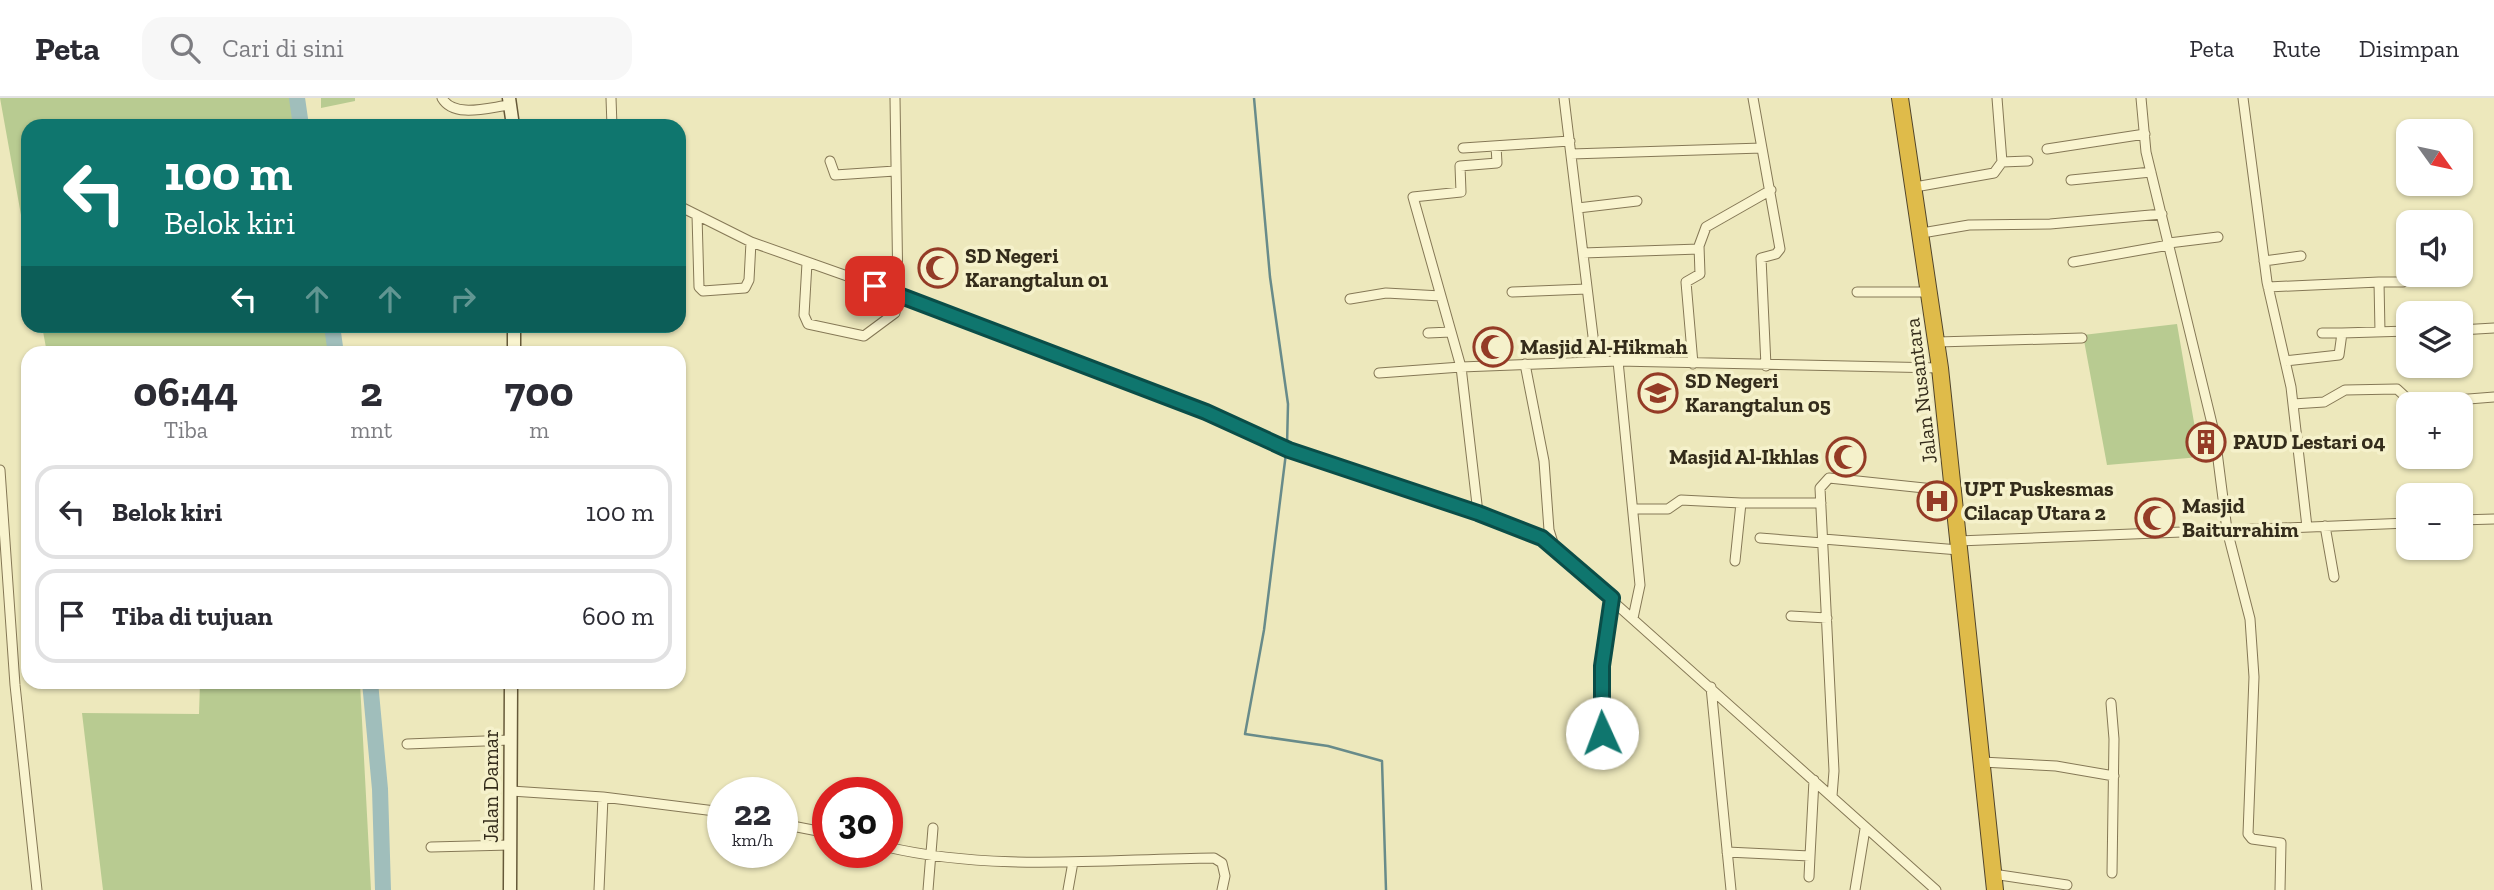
<!DOCTYPE html>
<html lang="id">
<head>
<meta charset="utf-8">
<style>
	:root { --surface:#fff; --page:#f7f7f7; --text:#2b2b33; --muted:#7c7c81; --line:#e1e1e2 }
	body { margin:0; font-family:"Zilla Slab",serif; background:var(--page); color:var(--text); height:100vh; display:flex; flex-direction:column; font-size:26px; white-space:nowrap }
	* { box-sizing:border-box; margin:0 }
	p { font-size:23px; color:var(--muted) }
	.icon { flex:none; width:38px; height:38px; fill:none; stroke:currentColor; stroke-width:2; stroke-linecap:round; stroke-linejoin:round }
	.map { position:relative; flex:1; overflow:hidden }
	.side { position:absolute; left:21px; top:248px; width:665px; height:343px; display:flex; flex-direction:column; background:var(--surface); border-radius:21px; box-shadow:0 2px 5px #0004 }
	.side>* { flex:none }
	.guide { position:absolute; left:21px; top:21px; width:665px; height:214px; border-radius:21px; box-shadow:0 2px 5px #0004; background:#0f766e; color:#fff; overflow:hidden }
	.needle { width:46px; rotate:123deg }
	.fabs { position:absolute; left:2396px; top:21px; display:grid; gap:14px }
	.fabs a { display:grid; place-items:center; width:77px; height:77px; border-radius:14px; background:var(--surface); box-shadow:0 2px 5px #0004; font-size:35px }
	.speed { position:absolute; left:707px; top:679px; display:flex; gap:14px; font-size:35px; font-weight:700; text-align:center }
	.speed>* { display:grid; place-content:center; width:91px; height:91px; border-radius:50%; background:var(--surface); box-shadow:0 2px 5px #0004; line-height:1 }
	.speed small { font-size:18px; font-weight:400 }
	.speed .limit { border:10px solid #d22; background:#fff; color:#111 }
	.pin { position:absolute; display:grid; place-items:center; width:60px; height:60px; color:#fff; margin:-30px; border-radius:14px; box-shadow:0 4px 10px #0006 }
	.me { position:absolute; width:77px; margin:-38px; rotate:358deg; stroke-linejoin:round; filter:drop-shadow(0 0 5px #0008) }
	.turn { display:flex; align-items:center; gap:24px; height:147px; padding:0 28px; font-size:32px }
	.turn .icon { width:91px; height:91px; stroke-width:2.5 }
	.turn b { display:block; font-size:49px; line-height:60px }
	.lanes { display:flex; align-items:center; height:66px; padding:0 28px; background:#0003; justify-content:center; gap:35px; direction:ltr }
	.lanes .off { opacity:.35 }
	.eta { display:flex; justify-content:space-evenly; align-items:center; height:119px; text-align:center }
	.eta b { font-size:42px; font-weight:700; line-height:49px }
	ul { padding:0; list-style:none }
	li { display:flex; align-items:center; gap:21px; height:94px; margin:0 14px 10px; padding:0 14px; border:4px solid var(--line); border-radius:21px }
	li div { flex:1 }
	li b { display:block; font-size:26px }
	li em { font-style:normal }
	header { display:flex; align-items:center; gap:42px; box-sizing:border-box; height:98px; padding:0 35px; background:var(--surface); border-bottom:2px solid var(--line) }
	header strong { font-size:33px }
	nav { display:flex; gap:38px; margin-inline-start:auto; font-size:24px }
	.search { width:490px; height:63px; background:var(--page); display:flex; align-items:center; gap:18px; box-sizing:border-box; padding:0 24px; border-radius:21px; color:var(--muted); font-size:26px }
	.map>svg:first-child { display:block }
</style>
</head>
<body>
<header>
<strong>Peta</strong>
<div class="search"><svg class="icon" aria-label="search" viewBox="0 0 24 24"><circle cx="10" cy="10" r="6"/><path d="M15 15l6 6"/></svg>Cari di sini</div>
<nav><a>Peta</a><a>Rute</a><a>Disimpan</a></nav>
</header>
<div class="map">
<svg width="2494" height="792" viewBox="0 0 2494 792">
	<rect width="100%" height="100%" fill="#ede8bc"/>
	<path fill="#b8cb91" d="M0,0H291L296,28H28V156Z
		M321,0H355V3L321,10Z
		M2177,226L2200,359L2107,367L2083,237Z
		M42,228H326L330,255H47Z
		M200,585H360L371,792H103L82,615L199,616Z"/>
	<g fill="none" stroke-linecap="round" stroke-linejoin="round">
		<path stroke="#688b8a" stroke-width="2.5" d="M1254,0L1270,179L1288,306L1287,348
			M1286,355L1264,532L1245,636L1328,648L1382,663L1386,792"/>
		<path stroke="#a0bebb" stroke-width="16" d="M297,0L301,28
			M332,228L336,256
			M370,584L380,691L383,792"/>
		<g stroke="#857856" stroke-width="11">
			<path id="street" d="M442,0C454,21 490,9 510,7
				M611,0L612,28
				M1564,0L1596,263
				M1753,0L1780,151L1776,156L1761,160L1766,268
				M1997,0L2002,64
				M2141,0L2146,54L2215,338L2227,432L2250,521L2254,579L2248,736L2252,741L2281,745L2280,792
				M2243,0L2267,184L2291,289L2307,429
				M1463,50L1570,43
				M2047,51L2145,36
				M1571,56L1762,50
				M830,63L835,77L895,73
				M2071,82L2151,74
				M1915,89L1994,75L2002,64L2028,63
				M679,108L751,144L898,196L895,0
				M1578,110L1637,103
				M697,117L699,189L703,193L745,190L749,182L751,144
				M1922,135L1969,127L2050,126L2162,116
				M2169,145L2218,139
				M1583,155L1699,151
				M2264,163L2301,158
				M2073,164L2169,147
				M807,165L804,217L808,226L864,238L895,215L898,196L1206,314L1289,352L1478,415L1542,440L1936,792
				M2379,184H2403
				M2268,189L2379,184L2380,234
				M1512,194L1587,191
				M1857,194H1930
				M1350,201L1386,195L1441,198
				M2460,232L2494,230
				M1428,235L1451,234
				M2322,235H2342
				M1937,244L2082,240
				M1618,263L1640,487L1633,520
				M2285,263L2339,257L2342,235L2408,233
				M1525,266L1544,363L1549,432L1554,448
				M1693,266L1686,184L1700,176L1699,148L1706,129L1771,92
				M1379,275L1461,269L1413,99L1461,94L1460,68L1497,65L1496,48
				M2293,306L2324,304L2345,292L2397,291L2410,303L2418,305L2494,299
				M0,372L15,587L37,792
				M1741,405H1821
				M1634,411H1668L1681,402L1741,405L1735,463
				M1478,415L1461,269L1618,263L1940,270
				M2460,422L2494,421
				M2325,428L2334,479
				M1760,440L1823,445
				M1823,441L1959,452
				M1958,443L2408,425
				M1791,518L1827,520
				M1711,589L1731,792
				M2111,605L2114,641L2112,775
				M407,646L511,642
				M1606,656C1596,604 1602,552 1612,500
				M1982,664L2056,668L2114,678
				M511,693L603,699L723,714
				M1832,698L1834,673L1820,390L1829,380L1953,393
				M782,726L828,735
				M431,749L510,747
				M887,749C994,774 1105,761 1214,760L1222,765L1225,778L1222,792
				M1727,754L1810,758L1809,779
				M1810,758L1814,682
				M1993,776L2067,787
				M599,792L603,699
				M928,792L933,730
				M1068,792L1073,764
				M1855,792L1865,731"/>
		</g>
		<g stroke="#665939" stroke-width="15">
			<path id="secondary" d="M509,0L513,28
				M514,228V256
				M510,792L511,584"/>
		</g>
		<g stroke="#52452b" stroke-width="18">
			<path id="highway" d="M1900,0L1940,270L1995,792"/>
		</g>
		<use href="#street" stroke="#f9f4cf" stroke-width="9"/>
		<use href="#secondary" stroke="#f9f4cf" stroke-width="12"/>
		<use href="#highway" stroke="#dfbb4a" stroke-width="16"/>
	</g>
	<g fill="none" stroke-linecap="round" stroke-linejoin="round">
		<g stroke="#0a4d48" stroke-width="18">
			<path id="route" d="M875,188L1206,314L1289,352L1478,415L1542,440L1612,500L1602,568V635"/>
		</g>
		<use href="#route" stroke="#0f766e" stroke-width="12"/>
	</g>
	<defs>
		<g id="mosque-ring" transform="scale(2.0125)"><circle r="9.5" fill="#f5f1cb" stroke="#943b26" stroke-width="1.5"/><path d="M3.5-4.9A6 6 0 1 0 3.5 4.9A5 5 0 1 1 3.5-4.9Z" fill="#943b26"/></g>
		<g id="school-ring" transform="scale(2.0125)"><circle r="9.5" fill="#f5f1cb" stroke="#943b26" stroke-width="1.5"/><path d="M0-5L7-2L0 1L-7-2ZM-4 1L0 2.5L4 1V4Q0 6-4 4Z" fill="#943b26"/></g>
		<g id="building-ring" transform="scale(2.0125)"><circle r="9.5" fill="#f5f1cb" stroke="#943b26" stroke-width="1.5"/><path d="M-4-6H4V6H1V3H-1V6H-4ZM-2.5-4.3h1.7v1.8h-1.7ZM.8-4.3h1.7v1.8H.8ZM-2.5-1h1.7V.8h-1.7ZM.8-1h1.7V.8H.8Z" fill="#943b26"/></g>
		<g id="hospital-ring" transform="scale(2.0125)"><circle r="9.5" fill="#f5f1cb" stroke="#943b26" stroke-width="1.5"/><path d="M-5-5h3v3.5h4V-5h3V5h-3V1.5h-4V5h-3Z" fill="#943b26"/></g>
	</defs>
	<g fill-rule="evenodd">
		<use href="#mosque-ring" x="938" y="170"/>
		<use href="#mosque-ring" x="1493" y="249"/>
		<use href="#school-ring" x="1658" y="295"/>
		<use href="#building-ring" x="2206" y="344"/>
		<use href="#mosque-ring" x="1846" y="359"/>
		<use href="#hospital-ring" x="1937" y="403"/>
		<use href="#mosque-ring" x="2155" y="420"/>
	</g>
	<g text-anchor="middle" stroke-width="7" stroke-linejoin="round" paint-order="stroke">
		<g font-size="21" font-weight="bold" fill="#342c1b" stroke="#f5f1cb" text-anchor="start">
			<text x="965" y="165">SD Negeri<tspan x="965" dy="24">Karangtalun 01</tspan></text>
			<text x="1520" y="256">Masjid Al-Hikmah</text>
			<text x="1685" y="290">SD Negeri<tspan x="1685" dy="24">Karangtalun 05</tspan></text>
			<text x="2233" y="351">PAUD Lestari 04</text>
			<text x="1819" y="366" text-anchor="end">Masjid Al-Ikhlas</text>
			<text x="1964" y="398">UPT Puskesmas<tspan x="1964" dy="24">Cilacap Utara 2</tspan></text>
			<text x="2182" y="415">Masjid<tspan x="2182" dy="24">Baiturrahim</tspan></text>
		</g>
		<g font-size="21" fill="#342c1b" stroke="#f5f1cb">
			<text transform="translate(1921 293) rotate(-97)" y="7">Jalan Nusantara</text>
			<text transform="translate(491 688) rotate(-90)" y="7">Jalan Damar</text>
		</g>
	</g>
</svg>
<div class="fabs">
<a><svg class="needle" viewBox="-14 -14 28 28"><path d="M0-13l5 13h-10z" fill="#e53935"/><path d="M0 13l5-13h-10z" fill="#7c7c81"/></svg></a>
<a><svg class="icon" aria-label="sound" viewBox="0 0 24 24"><path d="M4 9h4l5-4v14l-5-4H4zM17 9q2 3 0 6"/></svg></a>
<a><svg class="icon" aria-label="layers" viewBox="0 0 24 24"><path d="M12 4l9 5-9 5-9-5zM3 14l9 5 9-5"/></svg></a>
<a>+</a>
<a>−</a>
</div>
<div class="speed"><div>22<small>km/h</small></div><div class="limit">30</div></div>
<div class="pin" style="left:875px;top:188px;background:#d93025"><svg class="icon" aria-label="arrive" viewBox="0 0 24 24"><path d="M6 21V4h12l-3 4 3 4H6"/></svg></div>
<svg class="me" style="left:1602px;top:635px" viewBox="-20 -20 40 40"><circle r="19" fill="#fff"/><path d="M0-13L10 11 0 6-10 11z" fill="#0f766e"/></svg>
<div class="guide">
<div class="turn"><svg class="icon" aria-label="left" viewBox="0 0 24 24"><path d="M17 20v-9H6M10 6l-5 5 5 5"/></svg><div><b>100 m</b>Belok kiri</div></div>
<div class="lanes"><svg class="icon" aria-label="left" viewBox="0 0 24 24"><path d="M17 20v-9H6M10 6l-5 5 5 5"/></svg><svg class="icon off" aria-label="ahead" viewBox="0 0 24 24"><path d="M12 20V5M6 11l6-6 6 6"/></svg><svg class="icon off" aria-label="ahead" viewBox="0 0 24 24"><path d="M12 20V5M6 11l6-6 6 6"/></svg><svg class="icon off" aria-label="right" viewBox="0 0 24 24"><path d="M7 20v-9h11M14 6l5 5-5 5"/></svg></div>
</div>
<section class="side">
<div class="eta">
<div><b>06:44</b><p>Tiba</p></div>
<div><b>2</b><p>mnt</p></div>
<div><b>700</b><p>m</p></div>
</div>
<ul>
<li><svg class="icon" aria-label="left" viewBox="0 0 24 24"><path d="M17 20v-9H6M10 6l-5 5 5 5"/></svg><div><b>Belok kiri</b></div><em>100 m</em></li>
<li><svg class="icon" aria-label="arrive" viewBox="0 0 24 24"><path d="M6 21V4h12l-3 4 3 4H6"/></svg><div><b>Tiba di tujuan</b></div><em>600 m</em></li>
</ul>
</section>
</div>
</body>
</html>
